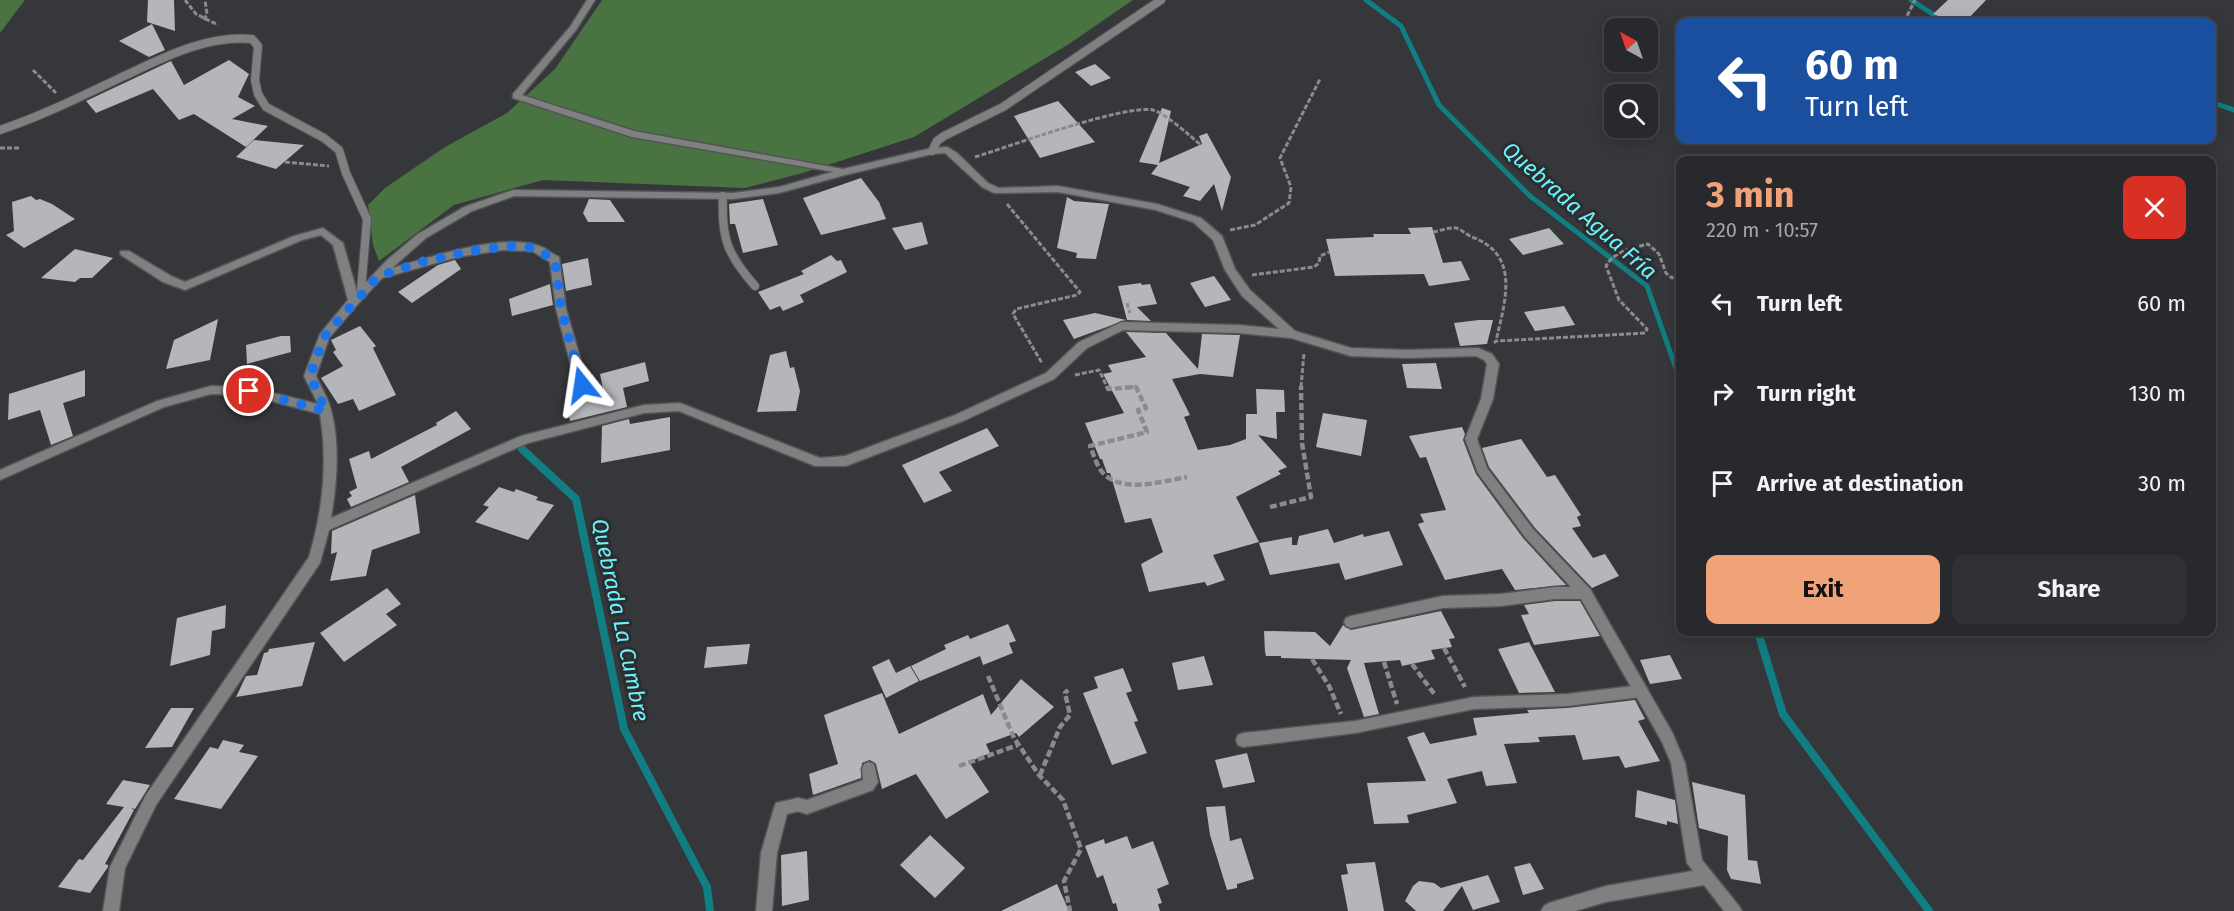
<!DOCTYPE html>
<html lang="en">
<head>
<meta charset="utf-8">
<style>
	:root { --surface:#28292c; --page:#303134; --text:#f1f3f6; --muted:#a5a6a9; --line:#444548; --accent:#f0a279 }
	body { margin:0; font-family:"Fira Sans",sans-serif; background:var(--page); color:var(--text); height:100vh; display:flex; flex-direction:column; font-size:22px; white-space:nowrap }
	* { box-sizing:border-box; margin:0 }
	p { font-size:20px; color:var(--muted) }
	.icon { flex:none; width:33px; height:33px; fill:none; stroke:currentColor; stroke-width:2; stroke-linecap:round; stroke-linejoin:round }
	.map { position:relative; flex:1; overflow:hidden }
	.details { position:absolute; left:1676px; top:156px; width:540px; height:480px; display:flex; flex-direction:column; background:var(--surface); border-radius:12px; box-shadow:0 3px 15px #0003,0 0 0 2px var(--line) }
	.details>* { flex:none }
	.banner { position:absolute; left:1676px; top:18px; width:540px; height:126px; border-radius:12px; box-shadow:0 3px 15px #0003,0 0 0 2px var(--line); background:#1a4fa0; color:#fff; overflow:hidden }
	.needle { width:39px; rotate:320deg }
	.buttons { position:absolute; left:1604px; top:18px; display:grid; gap:12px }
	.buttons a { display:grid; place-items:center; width:54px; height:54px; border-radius:12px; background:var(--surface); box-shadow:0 3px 15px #0003,0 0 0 2px var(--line); font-size:30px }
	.pin { position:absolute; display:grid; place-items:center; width:51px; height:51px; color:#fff; margin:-26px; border:3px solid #fff; border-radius:50%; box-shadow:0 2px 6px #0007 }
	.me { position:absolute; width:66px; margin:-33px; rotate:345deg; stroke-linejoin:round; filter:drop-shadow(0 0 4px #0008) }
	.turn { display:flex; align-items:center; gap:21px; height:126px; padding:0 30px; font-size:27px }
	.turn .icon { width:78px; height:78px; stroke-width:2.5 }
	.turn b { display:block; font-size:42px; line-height:51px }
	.round { display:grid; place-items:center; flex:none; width:63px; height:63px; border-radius:12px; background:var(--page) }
	.summary { display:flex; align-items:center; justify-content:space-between; height:102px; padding:0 30px }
	h1 { font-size:36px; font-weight:700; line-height:45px; color:var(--accent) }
	.button { display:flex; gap:12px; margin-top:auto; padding:12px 30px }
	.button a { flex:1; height:69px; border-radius:12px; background:var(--accent); color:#111; font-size:24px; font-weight:700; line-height:69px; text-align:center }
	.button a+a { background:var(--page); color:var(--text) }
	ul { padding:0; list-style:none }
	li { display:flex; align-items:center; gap:18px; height:90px; padding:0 30px }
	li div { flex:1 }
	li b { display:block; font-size:22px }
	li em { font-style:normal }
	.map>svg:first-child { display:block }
</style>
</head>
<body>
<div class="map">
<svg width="2234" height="911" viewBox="0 0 2234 911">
	<rect width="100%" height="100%" fill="#36373a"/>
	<path fill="#497341" d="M0,0H25L0,33Z
		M602,0H1133L1069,44L914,137L803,173L745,188L543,180L454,205L379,261L373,245L368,205L385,188L445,147L507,113L555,69Z"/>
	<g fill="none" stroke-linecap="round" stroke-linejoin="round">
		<path stroke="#107e83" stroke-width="5" d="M1366,0L1401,26L1439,105L1530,196L1647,286L1680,380
			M1911,0L1945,22
			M2211,102L2234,110"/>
		<path stroke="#107e83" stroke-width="8" d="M522,449L576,499L624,729L707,887L710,911
			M1758,632L1783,714L1929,911"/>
	</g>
	<path fill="#b4b6ba" d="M148,0H174L175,31L147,22Z
		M1948,0H1986L1965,22H1955L1933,14Z
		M152,24L165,50L149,57L119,41Z
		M229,60L249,74L238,97L255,106L232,119L268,126L246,147L194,114L179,120L153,89L96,113L86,101L171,61L184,85Z
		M1095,64L1111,78L1091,86L1075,72Z
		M1058,101L1095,142L1040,158L1014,116Z
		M1162,108L1171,111L1159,163L1202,144L1199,136L1207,133L1231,177L1222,211L1214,184L1200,201L1183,196L1190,187L1151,174L1158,165L1139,162Z
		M254,140L304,145L276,169L236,157Z
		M861,178L879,202L886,219L821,235L803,198Z
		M31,196L36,200L40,199L52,204L75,219L24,248L6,235L14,231L12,202Z
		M1067,197L1074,201L1109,204L1096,259L1076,258L1077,253L1057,248Z
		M589,199L610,200L625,222H588L583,213Z
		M763,199L778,245L743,253L735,224H730L729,204Z
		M922,222L928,244L905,250L892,228Z
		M1432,227L1443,263L1461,261L1470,280L1429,286L1424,274L1335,276L1326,239L1374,237L1373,234H1411L1408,228Z
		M1549,228L1564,244L1523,255L1509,239Z
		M75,249L113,258L92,278H80L75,282L41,278Z
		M831,255L837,261L841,260L847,272L800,295L804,302L783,311L780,306L770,310L758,292L804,274L801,271Z
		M588,258L592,285L566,291L562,264Z
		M455,260L461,269L412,303L398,292L438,265Z
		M1214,276L1231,300L1205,307L1190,283Z
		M1141,283L1142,285L1150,284L1157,304L1137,307L1151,321L1127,320L1118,286Z
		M550,284L553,305L512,316L509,299Z
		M1564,306L1575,325L1535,331L1524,312Z
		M1095,313L1126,320L1074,339L1063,320Z
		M218,319L210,360L166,369L174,340Z
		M1479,320H1493L1487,344L1460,346L1454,323Z
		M360,326L376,346L373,348L396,395L359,411L353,399L338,404L321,378L343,366L333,352L336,350L331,340Z
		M1126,332L1166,333L1198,369L1202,334L1240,335L1233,377L1200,374L1172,379L1190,415L1184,417L1198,450L1230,445L1246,439V414H1257L1256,389L1284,390L1285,412H1276L1277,439L1258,435L1287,467L1278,471L1281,474L1236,497L1259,542L1213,555L1225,580L1207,586L1205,582L1149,592L1141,564L1163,552L1151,518L1125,523L1110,473H1107L1102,459H1100L1085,423L1124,413L1103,374L1112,372L1108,365L1146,357Z
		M281,336H290L291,352L247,364L246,345Z
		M786,351L790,368L794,367L800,391L796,411L757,412L770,355Z
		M645,362L649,381L623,388L627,407L570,421L567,405L604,395L600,374Z
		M1436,363L1442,389L1407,388L1402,364Z
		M85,370V396L63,403L73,436L51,445L40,410L8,420L9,394Z
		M456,411L471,429L401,467L409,482L351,507L347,499L352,496L349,492L357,488L349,459L369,451L371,459L437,425L436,423Z
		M1323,413L1367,420L1361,456L1316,447Z
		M670,417V450L601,463L602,426L629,419L630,424Z
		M1462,427L1465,434L1463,440L1476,474L1523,538L1566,585L1515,590L1502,569L1445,580L1418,524L1424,522L1420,514L1446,510L1426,457L1420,458L1409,436Z
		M987,428L999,446L939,472L952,491L924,503L902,465Z
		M1521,439L1547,477L1555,475L1581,515L1577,517L1581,526L1572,528L1593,558L1605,554L1619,576L1592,588L1535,528L1489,467L1482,448Z
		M499,487L514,492L516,489L538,497L536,500L554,505L528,540L475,522L489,507L483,505Z
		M415,495L420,533L372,550L366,576L330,581L337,552L331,554L332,531Z
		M1328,529L1334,543L1363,534L1364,537L1389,531L1403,565L1345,580L1339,563L1270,575L1259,543L1292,537V545H1297L1299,536Z
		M387,588L401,604L386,614L397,625L344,662L320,633Z
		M1555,601H1580L1600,636L1534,645L1521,615L1529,614L1524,605Z
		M226,605L225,628L212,631L210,655L170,666L177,618Z
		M1441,611L1455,638L1449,639L1452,647L1431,650L1435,659L1402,666L1400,660L1364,663L1379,714L1364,717L1347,668L1351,660L1281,658V656H1266L1265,652L1264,631L1315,632L1330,646L1343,625L1351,630Z
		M1008,624L1016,641L1009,643L1013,653L983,665L980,656L920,681L911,666L946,649L944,645L968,635L970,639Z
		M315,642L302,686L236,697L246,676L257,675L264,653L268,652L269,649Z
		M1529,642L1555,692L1519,693L1498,649Z
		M750,644L747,664L704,668L707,647Z
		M1670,655L1682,679L1650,684L1640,660Z
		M1204,656L1213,685L1178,690L1172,663Z
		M889,659L896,673L910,666L919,681L886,698L872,667Z
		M1123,668L1132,691L1126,693L1138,721L1134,722L1147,753L1112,765L1083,693L1098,688L1094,677Z
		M1021,679L1054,707L1019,737L1016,733L986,744L990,753L969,762L989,792L946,819L916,774L882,789L876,764L870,760L862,763L861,778L813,795L809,774L838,764L824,715L882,693L899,734L983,694L991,715Z
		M1635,700L1645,719L1638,721L1660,761L1625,768L1619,756L1583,760L1575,735L1538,737L1540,742L1504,744L1517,783L1486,786L1482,771L1447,779L1457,803L1407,815L1409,823L1374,824L1367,783L1426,781L1407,737L1424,732L1430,744L1477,735L1473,718L1529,713L1527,710L1567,708Z
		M171,708H194L172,747L145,748Z
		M223,740L244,745L239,752L258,756L221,809L174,799L210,747L218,749Z
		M1247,753L1255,782L1223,788L1215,760Z
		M123,780L150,785L135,809L131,808L134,810L105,864L108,865V867L90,893L58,887L79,859L83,860L124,807L106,804Z
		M1692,782L1745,795L1748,860L1757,861L1761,884L1731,879L1727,870L1728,836L1699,828Z
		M1637,790L1675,800L1678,824L1667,821V825L1635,817Z
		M1225,806L1230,841L1241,838L1254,879L1237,884V888L1227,890L1210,835L1206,807Z
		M930,835L965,868L935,898L900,865Z
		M1127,836L1132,849L1153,841L1169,884L1157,889L1162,903L1158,904L1160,911H1118L1116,903L1113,904L1103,875L1097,878L1085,846L1104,839L1105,844Z
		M807,851L809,900L782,906L781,855Z
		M1375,862L1384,911H1348L1341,875L1348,874L1346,864Z
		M1530,863L1544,889L1523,895L1514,867Z
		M1488,875L1500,902L1473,910L1462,886L1443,911H1416L1405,901L1413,886L1419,881L1434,883L1441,888Z
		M1057,884L1069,911H1001Z"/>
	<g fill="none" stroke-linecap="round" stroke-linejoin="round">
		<g stroke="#535457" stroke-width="10">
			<path id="service" d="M0,130C42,116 82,96 122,77C163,58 205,35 252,39L258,46L255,80L258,94L266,107L324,138L339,150L346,173L367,219L361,291
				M932,151L937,141L944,136L1003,107L1161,0
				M723,196C721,238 727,254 755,286"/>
		</g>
		<g stroke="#535457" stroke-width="3">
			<path id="pedestrian" d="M869,762L874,764L878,782L873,790L807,814L793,810L791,805L793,800L798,798L807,800L863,780L862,769L864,764Z"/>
		</g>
		<g stroke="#535457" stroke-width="3">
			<path id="minor" d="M587,0H595L576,30L522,95L634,131L843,169L848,172L846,174L632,137L513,98V94L570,27Z
				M1555,587H1585L1590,589L1592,593L1590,597L1585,599H1555L1501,606L1443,608L1351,628L1346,626L1344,622L1346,618L1351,616L1443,596L1501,594Z
				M1641,685L1646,687L1648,691L1646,695L1641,697L1567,706L1474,709L1355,733L1243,747L1238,745L1236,740L1238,735L1243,733L1355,721L1474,697L1567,694Z
				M1704,869L1709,872L1712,877L1709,882L1704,885L1606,902L1575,911H1541L1544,906L1549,903L1606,886Z"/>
		</g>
		<g stroke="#535457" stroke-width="3">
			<path id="tertiary" d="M947,147L957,153L988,183L999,188L1058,186L1157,204L1201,218L1222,236L1235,269L1250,290L1295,331L1351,348L1407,350L1478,348L1492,354L1499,364L1493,399L1477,439L1487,468L1533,529L1590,589L1673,734L1685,763L1702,860L1739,906L1742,911H1724L1687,863L1671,763L1662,742L1580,597L1525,537L1478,473L1465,439L1481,399L1487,364L1484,360L1476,356L1407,358L1351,356L1291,338L1239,333L1123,330L1087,348L1054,379L963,421L846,466H815L679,411L644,413L528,443L329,530L320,563L156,805L125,868L119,911H103L110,867L146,795L309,557C323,510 328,462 320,414L249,395L211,394L164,407L0,480V470L157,401L211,386L249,387L318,404L304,376L320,334L348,300L333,245L321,235L302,240L185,290L163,282L121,255L120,253L121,251H129L171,276L185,282L294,236L323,228L343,243L357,292L387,260L418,234L464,207L513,190L733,193L779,187L843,169L932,148ZM945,153L982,187L994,193L1058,192L1156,210L1193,222L1213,240L1225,270L1242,296L1279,329L1239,325L1122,322L1079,342L1046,373L955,415L845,456L820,458L680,403L644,405L521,436L331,518C337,483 340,444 331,410C328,398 321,387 316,376L329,338L358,304L382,278L458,257L502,250L532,251L550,262L556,309L576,385L582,389L588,385L566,309L559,257C552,254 546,248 539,246C504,232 428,258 392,268L426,238L472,211L514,196L733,199L779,193L845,175L932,154Z
				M798,798L803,800L805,805L803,810L787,814L777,853L772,911H756L761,853L774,808L776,803Z"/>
		</g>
		<path stroke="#8b8b8e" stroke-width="3" stroke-dasharray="5 2" stroke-linecap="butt" d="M185,0L196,14L218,25
			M204,20L207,14L205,0
			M1904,22L1915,0
			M33,70L56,93
			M0,148H19
			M975,157C1008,147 1125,104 1153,110C1165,113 1190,136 1201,145
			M285,162L329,166
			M1007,204L1080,292L1077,295L1016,309L1013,314L1042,363
			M1230,230L1255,225L1289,203L1291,187L1280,158L1320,79
			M1433,232C1439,231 1450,227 1456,228C1461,229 1467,235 1472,237C1521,255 1505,301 1496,341
			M1252,275L1314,267L1319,263L1320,256L1329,252
			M1127,303L1130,313
			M1494,343L1496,341L1645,333L1647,329L1619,300L1606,266C1614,251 1633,248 1648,244L1659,254L1666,273L1672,278L1680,270
			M1075,375L1099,370L1107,387
			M1129,387H1136
			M1301,387L1304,353"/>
		<path stroke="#8b8b8e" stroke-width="4.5" stroke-dasharray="7 3" stroke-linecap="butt" d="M1107,386L1108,389L1136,387L1146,408L1138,410L1147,432L1090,446C1094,455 1097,468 1105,475C1124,493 1164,481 1187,477
			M1270,507L1311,497L1302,443L1301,386
			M1444,648L1465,687
			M1312,659L1329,686L1341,714
			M1384,662L1397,704
			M1412,664L1435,695
			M988,676L1014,738L1039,775L1063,800L1081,849L1064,881L1070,911
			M959,766L1018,745
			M1040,775L1060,727L1070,715L1065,693L1068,690"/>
		<use href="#service" stroke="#7f8180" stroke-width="8"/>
		<use href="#pedestrian" fill="#7f8180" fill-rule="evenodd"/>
		<use href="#minor" fill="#7f8180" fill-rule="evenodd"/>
		<use href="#tertiary" fill="#7f8180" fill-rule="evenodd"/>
	</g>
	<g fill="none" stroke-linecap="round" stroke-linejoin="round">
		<path stroke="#1a73e8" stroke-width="10" stroke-dasharray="0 18" d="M249,391L326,411L310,376L324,337L377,277L421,262L471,251L510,246L534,248L555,260L561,309L582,385"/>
	</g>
	<g text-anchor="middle" stroke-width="6" stroke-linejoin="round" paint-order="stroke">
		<g font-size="22" font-style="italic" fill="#6bf4fb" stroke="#2c2d30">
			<text transform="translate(1580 210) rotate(41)" y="8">Quebrada Agua Fría</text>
			<text transform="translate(621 620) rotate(78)" y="8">Quebrada La Cumbre</text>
		</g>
	</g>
</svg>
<div class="buttons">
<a><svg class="needle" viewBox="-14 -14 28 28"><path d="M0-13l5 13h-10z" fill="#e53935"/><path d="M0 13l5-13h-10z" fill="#a5a6a9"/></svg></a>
<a><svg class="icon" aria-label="search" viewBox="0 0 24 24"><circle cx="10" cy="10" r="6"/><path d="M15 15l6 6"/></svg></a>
</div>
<div class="pin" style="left:249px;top:391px;background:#d93025"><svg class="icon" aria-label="arrive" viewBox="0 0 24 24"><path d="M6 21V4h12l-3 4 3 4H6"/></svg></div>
<svg class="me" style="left:582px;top:385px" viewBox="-20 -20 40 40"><path d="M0-17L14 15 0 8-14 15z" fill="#1a73e8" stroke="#fff" stroke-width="4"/></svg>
<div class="banner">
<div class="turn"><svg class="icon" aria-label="left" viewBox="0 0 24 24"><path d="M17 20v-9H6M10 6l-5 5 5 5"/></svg><div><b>60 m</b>Turn left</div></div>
</div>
<section class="details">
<div class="summary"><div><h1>3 min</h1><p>220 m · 10:57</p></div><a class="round" style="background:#d93025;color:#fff"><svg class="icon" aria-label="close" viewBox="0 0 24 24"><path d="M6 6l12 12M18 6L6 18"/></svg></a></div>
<ul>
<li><svg class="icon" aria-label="left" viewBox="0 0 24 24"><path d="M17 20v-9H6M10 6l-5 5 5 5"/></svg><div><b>Turn left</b></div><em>60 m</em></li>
<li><svg class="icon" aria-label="right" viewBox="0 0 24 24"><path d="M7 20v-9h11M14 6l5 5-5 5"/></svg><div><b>Turn right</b></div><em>130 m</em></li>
<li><svg class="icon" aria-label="arrive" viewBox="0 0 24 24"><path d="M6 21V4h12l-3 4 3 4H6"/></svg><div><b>Arrive at destination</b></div><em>30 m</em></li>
</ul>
<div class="button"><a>Exit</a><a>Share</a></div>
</section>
</div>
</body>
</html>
